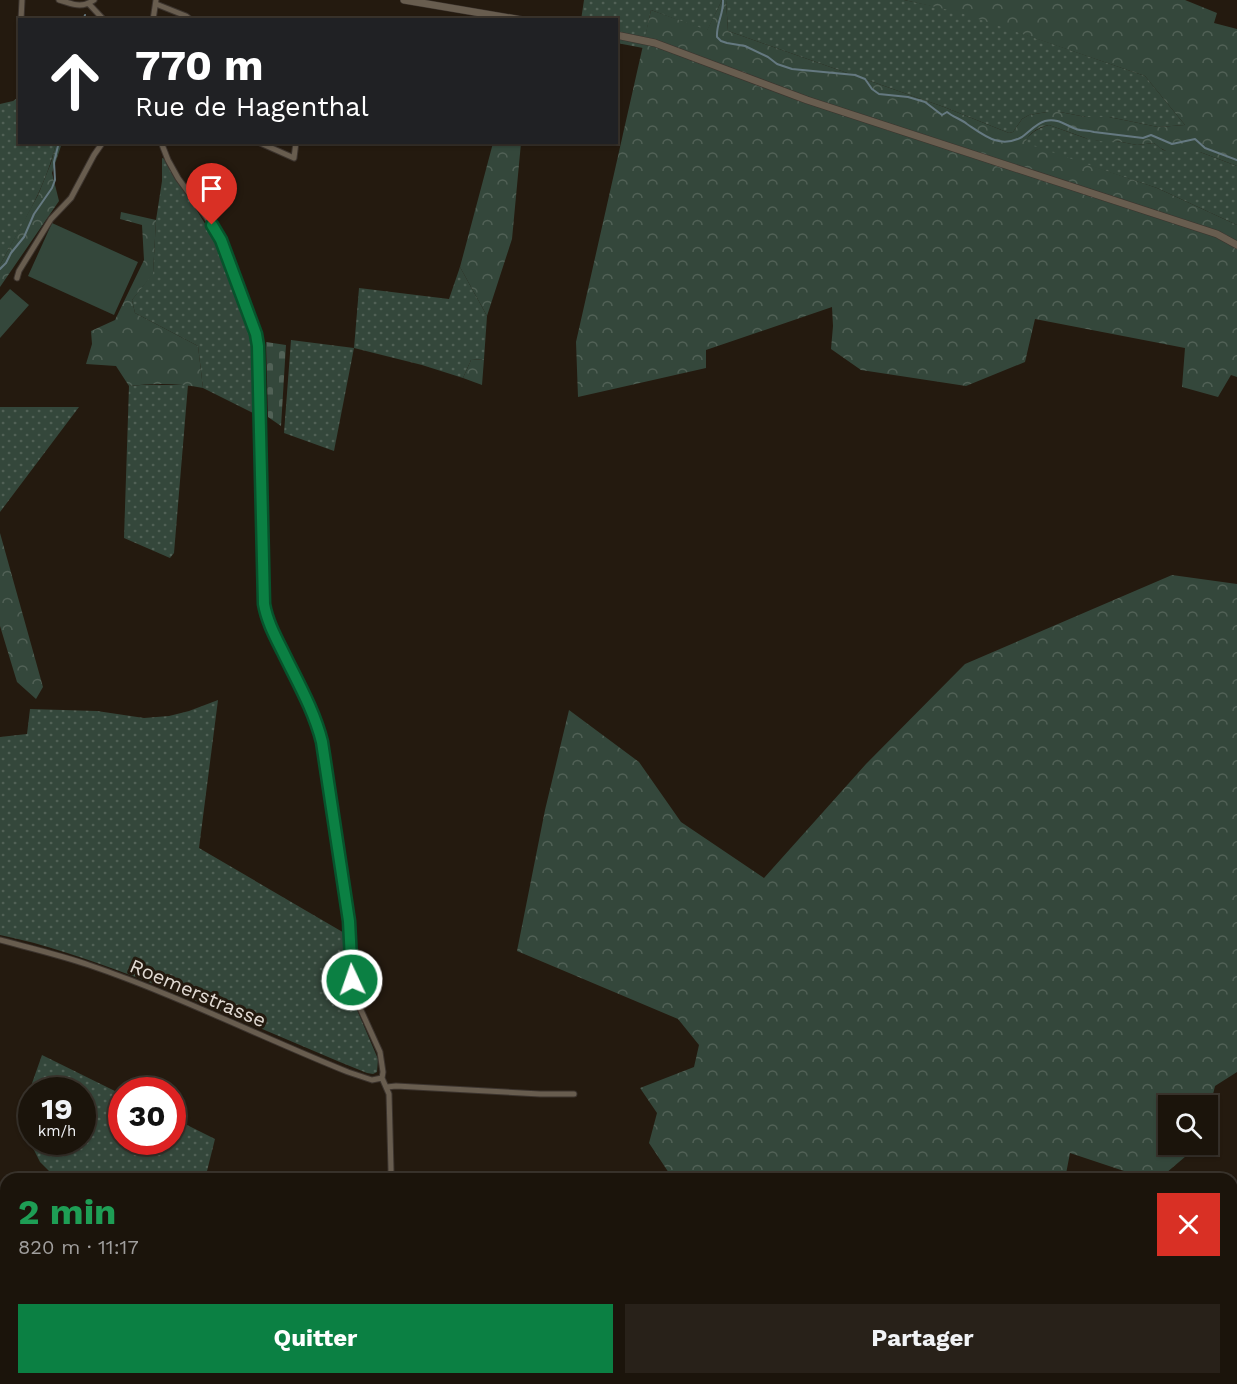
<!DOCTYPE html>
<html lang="fr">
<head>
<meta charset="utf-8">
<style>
	:root { --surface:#1b140b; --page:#282119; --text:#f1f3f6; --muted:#a09e9d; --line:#39332c; --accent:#0b8043 }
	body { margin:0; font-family:"Work Sans",sans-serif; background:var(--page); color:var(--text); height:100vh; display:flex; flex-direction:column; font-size:22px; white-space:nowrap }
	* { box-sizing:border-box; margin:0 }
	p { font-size:20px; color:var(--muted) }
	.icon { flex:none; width:33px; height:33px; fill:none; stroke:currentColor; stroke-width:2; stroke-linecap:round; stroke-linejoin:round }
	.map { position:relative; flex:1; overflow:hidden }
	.drawer { position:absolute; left:0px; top:1173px; width:1238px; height:212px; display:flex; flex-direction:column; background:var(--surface); border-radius:18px 18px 0 0; box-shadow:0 2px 4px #0004,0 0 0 2px var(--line) }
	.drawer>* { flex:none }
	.hud { position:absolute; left:18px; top:18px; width:600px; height:126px; border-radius:0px; box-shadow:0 2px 4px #0004,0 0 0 2px var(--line); background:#202124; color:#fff; overflow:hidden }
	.tools { position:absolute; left:1158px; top:1095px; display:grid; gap:12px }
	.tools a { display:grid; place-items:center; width:60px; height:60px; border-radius:0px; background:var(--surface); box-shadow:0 2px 4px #0004,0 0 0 2px var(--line); font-size:30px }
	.speed { position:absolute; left:18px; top:1077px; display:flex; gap:12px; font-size:30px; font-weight:700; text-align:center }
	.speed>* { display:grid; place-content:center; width:78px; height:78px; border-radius:50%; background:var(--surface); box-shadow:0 2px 4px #0004,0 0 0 2px var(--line); line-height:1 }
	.speed small { font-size:15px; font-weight:400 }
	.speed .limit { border:9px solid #d22; background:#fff; color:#111 }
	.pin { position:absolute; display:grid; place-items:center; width:51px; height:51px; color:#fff; margin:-62px -26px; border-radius:50% 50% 50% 0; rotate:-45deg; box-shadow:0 0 6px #0007 }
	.pin .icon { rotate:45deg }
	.me { position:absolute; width:66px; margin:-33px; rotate:357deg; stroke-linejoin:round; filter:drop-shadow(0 0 4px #0008) }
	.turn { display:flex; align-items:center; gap:21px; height:126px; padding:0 18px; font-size:27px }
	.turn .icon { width:78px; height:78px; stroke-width:2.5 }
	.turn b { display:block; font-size:42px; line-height:51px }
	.round { display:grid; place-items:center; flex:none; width:63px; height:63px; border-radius:0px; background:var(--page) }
	.summary { display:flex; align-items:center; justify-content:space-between; height:102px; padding:0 18px }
	h1 { font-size:36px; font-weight:700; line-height:45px; color:#1e9e55 }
	.button { display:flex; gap:12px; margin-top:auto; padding:12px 18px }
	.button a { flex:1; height:69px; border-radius:0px; background:var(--accent); color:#fff; font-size:24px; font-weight:700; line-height:69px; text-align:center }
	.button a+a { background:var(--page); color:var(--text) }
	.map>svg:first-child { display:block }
</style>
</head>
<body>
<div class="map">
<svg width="1237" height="1384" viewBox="0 0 1237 1384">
	<defs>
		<pattern id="grass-dots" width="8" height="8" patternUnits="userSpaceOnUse" patternTransform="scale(1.5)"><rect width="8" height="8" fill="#34473b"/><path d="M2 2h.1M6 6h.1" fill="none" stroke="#516156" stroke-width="1.8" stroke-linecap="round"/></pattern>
		<pattern id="forest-crowns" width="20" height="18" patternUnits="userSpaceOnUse" patternTransform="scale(1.5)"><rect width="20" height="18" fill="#34473b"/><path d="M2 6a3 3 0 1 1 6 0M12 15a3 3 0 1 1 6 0" fill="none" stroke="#516156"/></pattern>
		<pattern id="cemetery-stones" width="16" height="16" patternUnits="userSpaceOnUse" patternTransform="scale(1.5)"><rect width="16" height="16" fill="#34473b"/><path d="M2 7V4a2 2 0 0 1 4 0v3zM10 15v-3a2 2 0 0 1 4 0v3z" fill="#516156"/></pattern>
	</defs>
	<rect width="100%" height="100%" fill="#241a0f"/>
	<path fill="url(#grass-dots)" fill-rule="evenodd" d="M584,0H722L707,31L651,10L643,48L617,43L616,20H581Z
		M726,0H904L958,11L1145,76L1185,125L1158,127L1109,117H1086L1060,112H1047L1029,115L1022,119L1013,132L1009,133L944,107L728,31Z
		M19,97L20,142L56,143C46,187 22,225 0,265V104L13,101Z
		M1049,125L1085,138L1100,141H1116L1137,145L1154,143L1163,150L1175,152L1184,151L1200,152L1237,166V225L1157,188L1024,144C1029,133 1038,128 1049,125Z
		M162,158L165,159L217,243L256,339L257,415L203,388L198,346L135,313L132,300L153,273L156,220L162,181Z
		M460,267L487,316L484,359L471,360L463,378L422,365L354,348L334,451L284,433L291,340L354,348L359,288L449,299Z
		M141,385H188L174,553L170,558L124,538L129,386Z
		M0,407H79L0,512Z
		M218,700L199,848L346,934L347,969L349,985L355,1005L378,1059L377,1072L373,1074L367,1073C288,1041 210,1005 130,975C87,959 45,944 0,935V737L27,734L30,709L97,711L144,718L169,716L189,711Z
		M42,1055L121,1094L122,1142H172L173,1118L215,1139L205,1179H57L40,1162L19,1120ZM32,1090H82V1142H32Z
		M0,1246H6V1375L0,1376Z
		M585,1378L593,1384H440L428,1379Z
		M730,1379H830L834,1384H735Z"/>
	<path fill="url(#forest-crowns)" d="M722,0H726L728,31L944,107L1009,133L1013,132L1022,119L1029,115L1047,112H1060L1086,117H1109L1158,127L1185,125L1145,76L958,12L904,0H1185L1217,13L1214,23L1237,29V166L1200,152H1168L1160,148L1154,143L1137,145L1116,141L1108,142L1091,140L1049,125C1038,127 1029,133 1025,143L1157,188L1237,225V377L1231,375L1218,397L1182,387L1185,348L1035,319L1025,362L966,386L861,370L831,349L833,326L832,307L706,350V368L578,397L576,342L651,10L707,30Z
		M56,143H62L52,173L59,201L0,287V265L38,195L51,163Z
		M493,143H521L512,239L487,316L460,267Z
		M121,212L156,220L153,274L132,300L135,313L198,346L203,388C180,383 153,383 129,386L116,366L86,364L92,344L91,331L115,320L144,260L142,225L120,219Z
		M484,359L482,385L463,378L471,360Z
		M0,533L43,687L36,699L17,682L0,626Z
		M1172,575L1237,584V1072L1215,1086L1208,1115V1106H1168V1144L1199,1145L1159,1179H1148L1070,1153L1065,1179H673L649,1143L657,1113L640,1088L694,1067L699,1045L678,1019L517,951L545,810L569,710L639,762L681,822L764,878L866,764L965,664Z
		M1232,1266L1237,1268V1384H834L830,1379L1232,1378Z"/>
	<path fill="url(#cemetery-stones)" d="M266,342L286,345L281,426L268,417Z"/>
	<path fill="#34473b" d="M52,223L138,262L114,315L28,276Z
		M10,289L29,305L0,338V300Z"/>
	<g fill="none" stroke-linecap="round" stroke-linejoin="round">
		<path stroke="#657981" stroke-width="2" d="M723,0C724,13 716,24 717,37L721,41L727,43L745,46L768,57L777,64L792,69L855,75L865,79L872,89L879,94L908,97L925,102L942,115L947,112C953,117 961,119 967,124C985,136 1000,149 1022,137C1029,132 1037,123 1045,121C1058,118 1065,125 1076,129C1081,131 1088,130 1094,132L1143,138L1151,135L1172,144L1195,139L1205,148L1237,160
			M83,20L85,15
			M0,269L6,263L11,253L24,237L34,214L52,188L55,180L54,162L59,142"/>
		<g stroke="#3c342e" stroke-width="7">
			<path id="minor" d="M59,0C73,4 81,9 94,0
				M89,4L104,20
				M156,4L186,16L191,20
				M21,20L22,0
				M153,20L156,0
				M161,142L168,160L178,178L212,225L221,240L256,334L258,346L264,604L265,612L273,633L314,714L320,733L347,908L352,980L360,1008L380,1052L383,1072L382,1078L389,1094L391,1170L390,1179
				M258,142L294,158L296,142
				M17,278L19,271L51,219L71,198L94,155L103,142
				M0,940C30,948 60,955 89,965C177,995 261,1037 348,1072L372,1080L382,1078
				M387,1087L396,1086L540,1094H574
				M380,1378L385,1384"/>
		</g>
		<g stroke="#3c342e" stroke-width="8">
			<path id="tertiary" d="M404,0L522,20
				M616,35L655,43L807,100L1217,234L1237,245"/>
		</g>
		<use href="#minor" stroke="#685d4f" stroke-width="5"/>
		<use href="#tertiary" stroke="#685d4f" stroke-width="7"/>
	</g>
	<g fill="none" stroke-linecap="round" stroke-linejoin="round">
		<g stroke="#07532c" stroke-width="15">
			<path id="route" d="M212,225L221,240L256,334L258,346L264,604C267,621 275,636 283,652C297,681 314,710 322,742L349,921L352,980"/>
		</g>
		<use href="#route" stroke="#0b8043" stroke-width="10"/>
	</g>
	<g text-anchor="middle" stroke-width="6" stroke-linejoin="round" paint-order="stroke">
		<g font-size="20" fill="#e1dad3" stroke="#241a0f">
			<text transform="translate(198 993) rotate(23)" y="7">Roemerstrasse</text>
		</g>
	</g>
</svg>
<div class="tools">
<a><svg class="icon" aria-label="search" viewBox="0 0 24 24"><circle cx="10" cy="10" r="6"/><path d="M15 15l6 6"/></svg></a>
</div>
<div class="speed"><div>19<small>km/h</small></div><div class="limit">30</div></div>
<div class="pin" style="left:212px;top:225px;background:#d93025"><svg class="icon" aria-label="arrive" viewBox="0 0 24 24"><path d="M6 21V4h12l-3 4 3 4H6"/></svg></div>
<svg class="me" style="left:352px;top:980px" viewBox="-20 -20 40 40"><circle r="17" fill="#0b8043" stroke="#fff" stroke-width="3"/><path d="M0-11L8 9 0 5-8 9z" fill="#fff"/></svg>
<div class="hud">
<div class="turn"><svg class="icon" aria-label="ahead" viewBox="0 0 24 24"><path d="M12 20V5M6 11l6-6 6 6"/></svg><div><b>770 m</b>Rue de Hagenthal</div></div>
</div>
<section class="drawer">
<div class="summary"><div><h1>2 min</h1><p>820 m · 11:17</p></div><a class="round" style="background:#d93025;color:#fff"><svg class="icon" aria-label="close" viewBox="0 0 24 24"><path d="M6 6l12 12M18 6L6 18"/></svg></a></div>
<div class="button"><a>Quitter</a><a>Partager</a></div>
</section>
</div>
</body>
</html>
